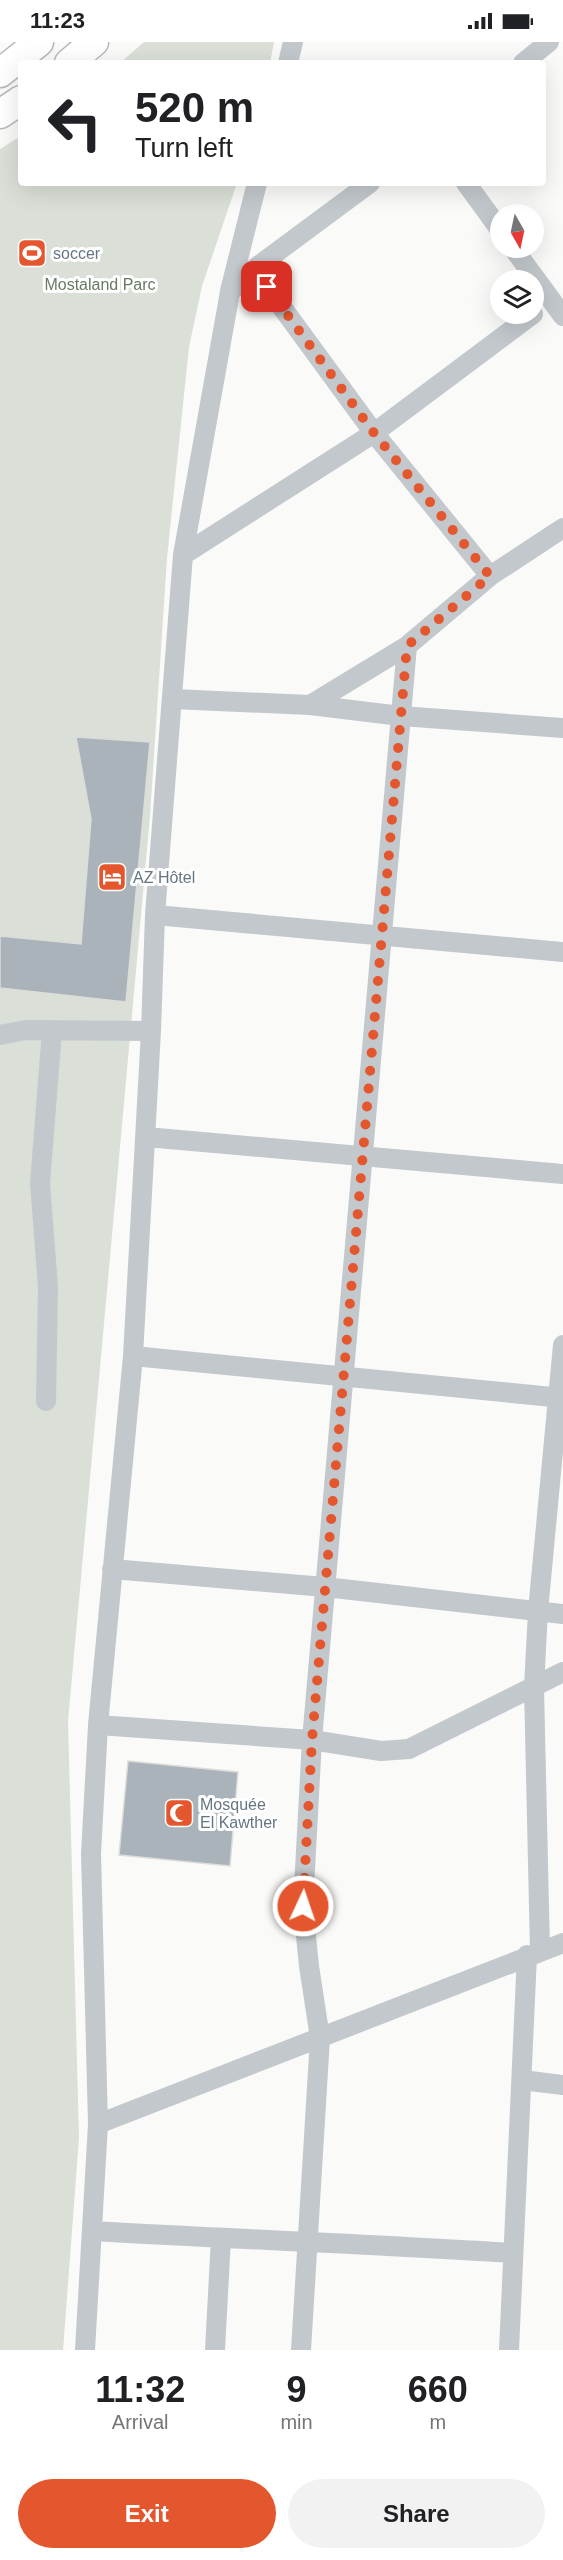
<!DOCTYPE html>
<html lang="en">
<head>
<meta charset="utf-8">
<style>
	:root { --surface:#fff; --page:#f2f2f2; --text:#202124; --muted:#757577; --accent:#e4572e }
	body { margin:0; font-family:Arial,sans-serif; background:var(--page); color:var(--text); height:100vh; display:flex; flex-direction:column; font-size:22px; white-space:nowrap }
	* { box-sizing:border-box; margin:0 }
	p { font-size:20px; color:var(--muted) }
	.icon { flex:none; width:33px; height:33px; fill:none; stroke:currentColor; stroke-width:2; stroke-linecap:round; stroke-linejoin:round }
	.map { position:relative; height:2308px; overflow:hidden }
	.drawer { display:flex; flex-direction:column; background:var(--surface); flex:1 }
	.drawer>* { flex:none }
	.hud { position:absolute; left:18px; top:18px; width:528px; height:126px; border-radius:6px; box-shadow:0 6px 24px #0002; background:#fff; color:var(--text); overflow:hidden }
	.needle { width:39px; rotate:171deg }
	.buttons { position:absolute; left:490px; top:162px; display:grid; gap:12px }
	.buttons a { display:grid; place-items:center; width:54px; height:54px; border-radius:50%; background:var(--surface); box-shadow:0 6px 24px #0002; font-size:30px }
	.pin { position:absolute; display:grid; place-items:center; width:51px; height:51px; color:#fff; margin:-26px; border-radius:12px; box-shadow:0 3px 9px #0006 }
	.me { position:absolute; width:66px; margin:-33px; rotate:3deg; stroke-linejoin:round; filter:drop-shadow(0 0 4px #0008) }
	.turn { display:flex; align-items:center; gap:21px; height:126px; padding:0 18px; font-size:27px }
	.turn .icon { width:78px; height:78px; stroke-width:2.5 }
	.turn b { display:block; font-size:42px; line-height:51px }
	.eta { display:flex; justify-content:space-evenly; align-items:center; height:102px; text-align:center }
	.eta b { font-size:36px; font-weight:600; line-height:42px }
	.primary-button { display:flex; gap:12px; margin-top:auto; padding:12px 18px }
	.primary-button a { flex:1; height:69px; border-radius:36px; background:var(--accent); color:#fff; font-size:24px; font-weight:600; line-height:69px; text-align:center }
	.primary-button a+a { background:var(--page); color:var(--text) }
	.status { display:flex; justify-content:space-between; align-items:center; height:42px; padding:0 30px; background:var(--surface); direction:ltr }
	.status svg { height:16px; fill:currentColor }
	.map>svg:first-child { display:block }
</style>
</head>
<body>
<div class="status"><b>11:23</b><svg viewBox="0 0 49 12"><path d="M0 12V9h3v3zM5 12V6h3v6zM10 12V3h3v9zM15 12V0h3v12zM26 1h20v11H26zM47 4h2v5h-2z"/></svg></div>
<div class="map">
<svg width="563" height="2308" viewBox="0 0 563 2308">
	<rect width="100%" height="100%" fill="#fafaf8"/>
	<path fill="#dadfd7" d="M144,0H274L270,21H120Z
		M21,94V141H237L202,244L189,305L167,516L150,774L68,1679L79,2096L63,2308H0V107Z"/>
	<path fill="#aab3b9" stroke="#dcdcda" stroke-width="1.5" d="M76,695L150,700L126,960L0,946V894L81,902L91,777Z
		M128,1719L238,1730L230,1824L119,1813Z"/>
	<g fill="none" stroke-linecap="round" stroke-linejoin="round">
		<g stroke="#b4b9bd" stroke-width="31">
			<path id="highway" d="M69,21L94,0
				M0,31L39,0
				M0,72L21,58"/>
		</g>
		<path stroke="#c3c8cc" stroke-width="20" d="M288,21L293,0
			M523,21L549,0
			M466,141L501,189
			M513,206L563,274
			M254,227L374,391L490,534
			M230,249L257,141
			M183,513L374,391L533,272
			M173,657L310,663L401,674L563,686
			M310,663L407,604L490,534L563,486
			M155,873L563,910
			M0,993L26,988L151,989
			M146,1095L563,1132
			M133,1314L563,1356
			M46,1359L48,1245L40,1141L52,989
			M112,1527L325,1545L563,1572
			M98,1683L312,1698L381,1709L409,1707L563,1630
			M540,1909L534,1645L538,1569L563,1303
			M522,2038L563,2043
			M98,2082L563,1901
			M92,2189C232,2197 373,2202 513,2211
			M85,2308L98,2082L91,1812L98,1683L133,1314L151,989L155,873L183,513L230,250L254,227L370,141
			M215,2308L221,2196
			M301,2308L320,1996L309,1924L303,1864L312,1698L407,604
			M509,2308L527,1913"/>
		<use href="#highway" stroke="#fff" stroke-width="28"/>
	</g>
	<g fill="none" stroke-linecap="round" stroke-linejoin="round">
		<path stroke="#e4572e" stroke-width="10" stroke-dasharray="0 18" d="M267,245L374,391L490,534L407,604L312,1698L303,1864"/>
	</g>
	<defs>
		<g id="stadium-square" transform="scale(1.5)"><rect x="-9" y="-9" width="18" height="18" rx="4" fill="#e4572e" stroke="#fff"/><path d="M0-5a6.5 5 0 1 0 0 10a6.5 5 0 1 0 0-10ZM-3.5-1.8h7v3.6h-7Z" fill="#fff"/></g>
		<g id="hotel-square" transform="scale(1.5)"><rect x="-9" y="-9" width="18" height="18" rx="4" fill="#e4572e" stroke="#fff"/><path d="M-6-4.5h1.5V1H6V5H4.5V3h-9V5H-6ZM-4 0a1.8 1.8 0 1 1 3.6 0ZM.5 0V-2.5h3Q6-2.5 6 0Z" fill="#fff"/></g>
		<g id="mosque-square" transform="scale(1.5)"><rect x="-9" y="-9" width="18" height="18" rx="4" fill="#e4572e" stroke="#fff"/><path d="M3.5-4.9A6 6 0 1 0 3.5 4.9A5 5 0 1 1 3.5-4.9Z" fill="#fff"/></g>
	</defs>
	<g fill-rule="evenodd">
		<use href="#stadium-square" x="32" y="211"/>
		<use href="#hotel-square" x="112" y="835"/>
		<use href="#mosque-square" x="179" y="1771"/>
	</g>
	<g text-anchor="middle" stroke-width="6" stroke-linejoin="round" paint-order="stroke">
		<g font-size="16" fill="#657683" stroke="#fff" text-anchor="start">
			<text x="53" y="217">soccer</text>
			<text x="133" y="841">AZ Hôtel</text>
			<text x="200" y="1768">Mosquée<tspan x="200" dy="18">El Kawther</tspan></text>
		</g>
		<g font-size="16" fill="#687a64" stroke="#fff">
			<text x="100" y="248">Mostaland Parc</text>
		</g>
	</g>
</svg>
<div class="buttons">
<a><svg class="needle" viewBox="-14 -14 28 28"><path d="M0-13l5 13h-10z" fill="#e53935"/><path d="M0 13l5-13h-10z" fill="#757577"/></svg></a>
<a><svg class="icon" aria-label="layers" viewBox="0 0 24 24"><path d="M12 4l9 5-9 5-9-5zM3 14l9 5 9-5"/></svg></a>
</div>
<div class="pin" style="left:267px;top:245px;background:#d93025"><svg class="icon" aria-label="arrive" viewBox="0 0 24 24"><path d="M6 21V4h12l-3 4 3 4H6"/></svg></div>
<svg class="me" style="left:303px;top:1864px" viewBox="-20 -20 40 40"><circle r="17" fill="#e4572e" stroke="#fff" stroke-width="3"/><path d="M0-11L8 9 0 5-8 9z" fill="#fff"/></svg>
<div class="hud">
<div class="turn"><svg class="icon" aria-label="left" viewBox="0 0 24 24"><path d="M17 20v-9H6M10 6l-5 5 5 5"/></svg><div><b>520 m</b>Turn left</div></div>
</div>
</div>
<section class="drawer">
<div class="eta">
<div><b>11:32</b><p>Arrival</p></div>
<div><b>9</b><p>min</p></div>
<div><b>660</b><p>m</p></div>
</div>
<div class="primary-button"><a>Exit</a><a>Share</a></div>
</section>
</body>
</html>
